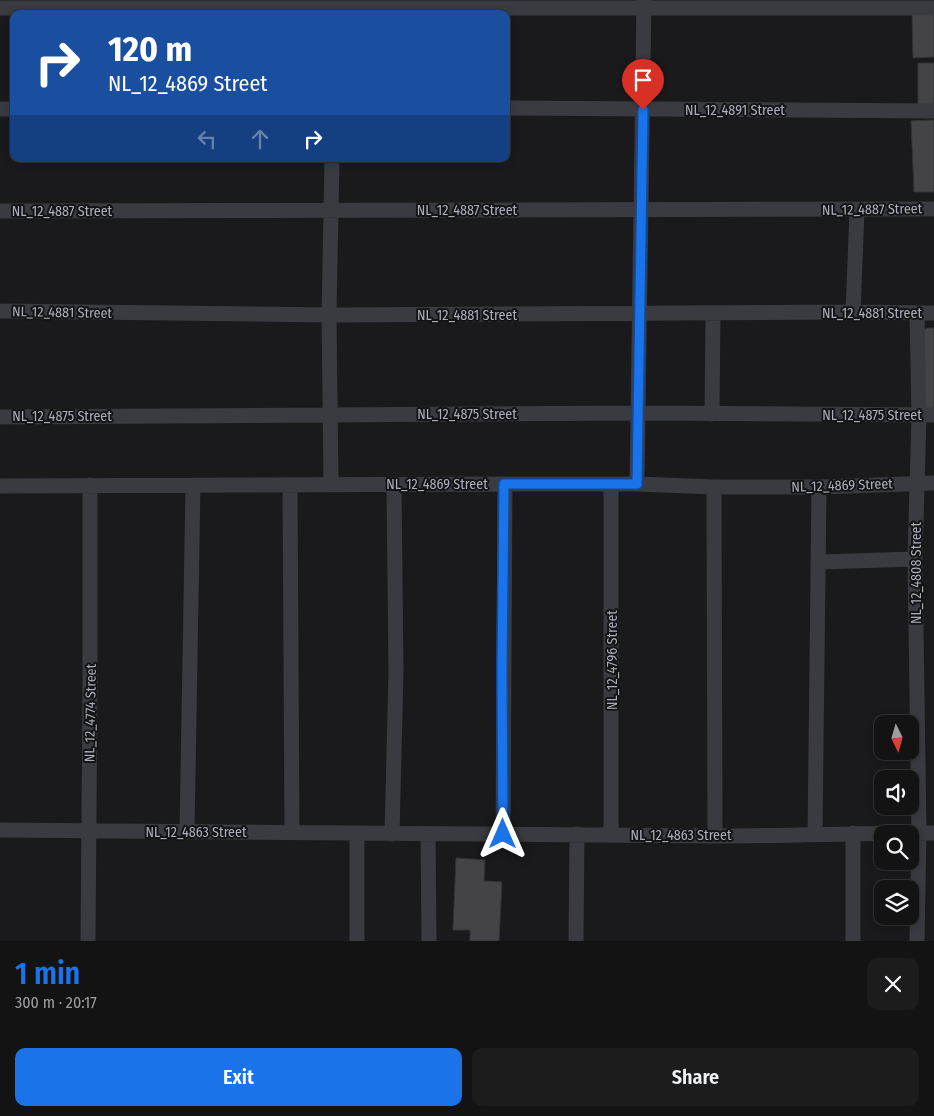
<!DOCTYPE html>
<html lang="en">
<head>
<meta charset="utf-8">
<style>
	:root { --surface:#141314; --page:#1d1c1d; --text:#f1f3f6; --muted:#9d9ea0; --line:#333234; --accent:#1a73e8 }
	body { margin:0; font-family:"Fira Sans Condensed",sans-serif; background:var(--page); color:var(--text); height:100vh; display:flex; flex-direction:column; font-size:19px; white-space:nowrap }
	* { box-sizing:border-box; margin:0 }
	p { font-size:16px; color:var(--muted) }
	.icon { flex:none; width:28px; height:28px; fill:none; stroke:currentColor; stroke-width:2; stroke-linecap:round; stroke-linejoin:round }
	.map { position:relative; height:941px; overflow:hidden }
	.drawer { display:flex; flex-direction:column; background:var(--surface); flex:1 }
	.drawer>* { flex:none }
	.hud { position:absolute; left:10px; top:10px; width:500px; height:152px; border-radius:10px; box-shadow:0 2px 8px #0003,0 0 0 1px var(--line); background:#1a4fa0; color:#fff; overflow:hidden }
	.needle { width:32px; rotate:175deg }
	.tools { position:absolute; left:874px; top:715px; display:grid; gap:10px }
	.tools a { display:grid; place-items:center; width:45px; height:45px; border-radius:10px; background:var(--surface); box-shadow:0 2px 8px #0003,0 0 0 1px var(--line); font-size:25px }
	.pin { position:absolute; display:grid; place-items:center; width:42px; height:42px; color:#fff; margin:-51px -21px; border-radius:50% 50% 50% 0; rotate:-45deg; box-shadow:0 0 5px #0007 }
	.pin .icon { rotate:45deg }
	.me { position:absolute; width:55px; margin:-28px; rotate:0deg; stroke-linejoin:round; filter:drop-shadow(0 0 4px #0008) }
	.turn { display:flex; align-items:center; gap:18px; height:105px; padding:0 15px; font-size:22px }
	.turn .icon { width:65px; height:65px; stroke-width:2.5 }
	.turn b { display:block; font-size:35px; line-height:42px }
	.lanes { display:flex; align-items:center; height:48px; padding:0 15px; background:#0003; justify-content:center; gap:25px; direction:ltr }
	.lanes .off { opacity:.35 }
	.round { display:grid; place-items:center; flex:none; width:52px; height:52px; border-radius:10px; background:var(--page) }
	.overview { display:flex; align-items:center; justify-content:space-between; height:85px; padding:0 15px }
	h1 { font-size:30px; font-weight:600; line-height:38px; color:var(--accent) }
	.primary-button { display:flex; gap:10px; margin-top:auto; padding:10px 15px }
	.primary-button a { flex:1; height:58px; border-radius:10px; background:var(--accent); color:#fff; font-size:20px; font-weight:600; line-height:58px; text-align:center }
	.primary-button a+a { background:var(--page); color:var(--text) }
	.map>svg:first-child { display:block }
</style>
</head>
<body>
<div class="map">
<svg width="934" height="941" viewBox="0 0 934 941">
	<rect width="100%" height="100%" fill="#1a191b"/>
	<path fill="#444448" stroke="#343337" d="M912,14H934V57L913,58Z
		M918,63H934V107H918Z
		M932,120H934V192H914L911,121Z
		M927,328H934V412H925L924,330Z
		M456,858L485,860L484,881L502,882L499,941H470V930H453Z"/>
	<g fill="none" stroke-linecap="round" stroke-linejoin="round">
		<path stroke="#3a3b40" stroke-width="15" d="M0,8H934
			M506,108L934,111
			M0,109H14
			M0,211L934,209
			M0,311L329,315L853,312L934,313
			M853,312L857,210
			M712,414L713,314
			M0,417L638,413L934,415
			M331,484L329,315L332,159
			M637,484L644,0
			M290,485L292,832
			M611,485V834
			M0,486L505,484H637L714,487H819L934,483
			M714,487L715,836
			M819,562L915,559
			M0,830C238,834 476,835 713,836C787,836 860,833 934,833
			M187,832L193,485
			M357,833V941
			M392,834L396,672L394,485
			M503,834L505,484
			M815,834L819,487
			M428,835L429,941
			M88,941L90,683V485
			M576,941L577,834
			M853,941V833
			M917,941L919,833L915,559L919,416L917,313"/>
	</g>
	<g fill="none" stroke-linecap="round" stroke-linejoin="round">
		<g stroke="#114b97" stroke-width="12">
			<path id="route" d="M503,834L502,672L504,484H637L643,110"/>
		</g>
		<use href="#route" stroke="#1a73e8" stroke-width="9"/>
	</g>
	<g text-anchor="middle" stroke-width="4" stroke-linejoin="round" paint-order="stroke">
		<g font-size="14" fill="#acafbb" stroke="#141416">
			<text x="735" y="115">NL_12_4891 Street</text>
			<text transform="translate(872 209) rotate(-1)" y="5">NL_12_4887 Street</text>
			<text x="467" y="215">NL_12_4887 Street</text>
			<text x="62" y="216">NL_12_4887 Street</text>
			<text transform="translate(62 312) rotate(1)" y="5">NL_12_4881 Street</text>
			<text x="872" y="318">NL_12_4881 Street</text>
			<text x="467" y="320">NL_12_4881 Street</text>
			<text x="467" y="419">NL_12_4875 Street</text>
			<text x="872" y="420">NL_12_4875 Street</text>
			<text x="62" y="421">NL_12_4875 Street</text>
			<text x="437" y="489">NL_12_4869 Street</text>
			<text transform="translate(842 485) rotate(-2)" y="5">NL_12_4869 Street</text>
			<text transform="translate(916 573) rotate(-90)" y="5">NL_12_4808 Street</text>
			<text transform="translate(612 660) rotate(-90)" y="5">NL_12_4796 Street</text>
			<text transform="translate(90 713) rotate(-89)" y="5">NL_12_4774 Street</text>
			<text x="196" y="837">NL_12_4863 Street</text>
			<text x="681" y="840">NL_12_4863 Street</text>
		</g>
	</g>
</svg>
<div class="tools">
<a><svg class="needle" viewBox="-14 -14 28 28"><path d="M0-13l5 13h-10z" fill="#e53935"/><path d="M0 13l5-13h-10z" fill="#9d9ea0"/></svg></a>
<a><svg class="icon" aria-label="sound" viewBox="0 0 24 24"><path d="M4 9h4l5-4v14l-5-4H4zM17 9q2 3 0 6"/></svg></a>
<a><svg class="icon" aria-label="search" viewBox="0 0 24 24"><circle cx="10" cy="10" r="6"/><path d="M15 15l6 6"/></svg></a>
<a><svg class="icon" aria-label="layers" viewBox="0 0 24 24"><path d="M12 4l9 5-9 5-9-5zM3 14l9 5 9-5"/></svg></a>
</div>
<div class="pin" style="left:643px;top:110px;background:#d93025"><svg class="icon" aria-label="arrive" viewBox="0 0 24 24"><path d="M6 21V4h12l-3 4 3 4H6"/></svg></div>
<svg class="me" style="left:503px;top:834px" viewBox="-20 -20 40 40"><path d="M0-17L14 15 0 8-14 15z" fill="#1a73e8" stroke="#fff" stroke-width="4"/></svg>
<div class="hud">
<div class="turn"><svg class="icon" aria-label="right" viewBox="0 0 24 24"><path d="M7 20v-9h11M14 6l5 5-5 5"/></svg><div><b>120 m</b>NL_12_4869 Street</div></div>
<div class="lanes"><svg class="icon off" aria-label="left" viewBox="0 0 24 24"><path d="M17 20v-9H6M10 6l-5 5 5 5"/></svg><svg class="icon off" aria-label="ahead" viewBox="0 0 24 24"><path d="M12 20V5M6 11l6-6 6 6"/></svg><svg class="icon" aria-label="right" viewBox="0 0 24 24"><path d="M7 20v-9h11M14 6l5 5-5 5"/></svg></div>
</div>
</div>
<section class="drawer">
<div class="overview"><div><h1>1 min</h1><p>300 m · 20:17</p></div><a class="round"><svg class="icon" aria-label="close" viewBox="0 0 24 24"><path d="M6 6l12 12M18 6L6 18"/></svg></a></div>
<div class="primary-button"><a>Exit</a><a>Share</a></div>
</section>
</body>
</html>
